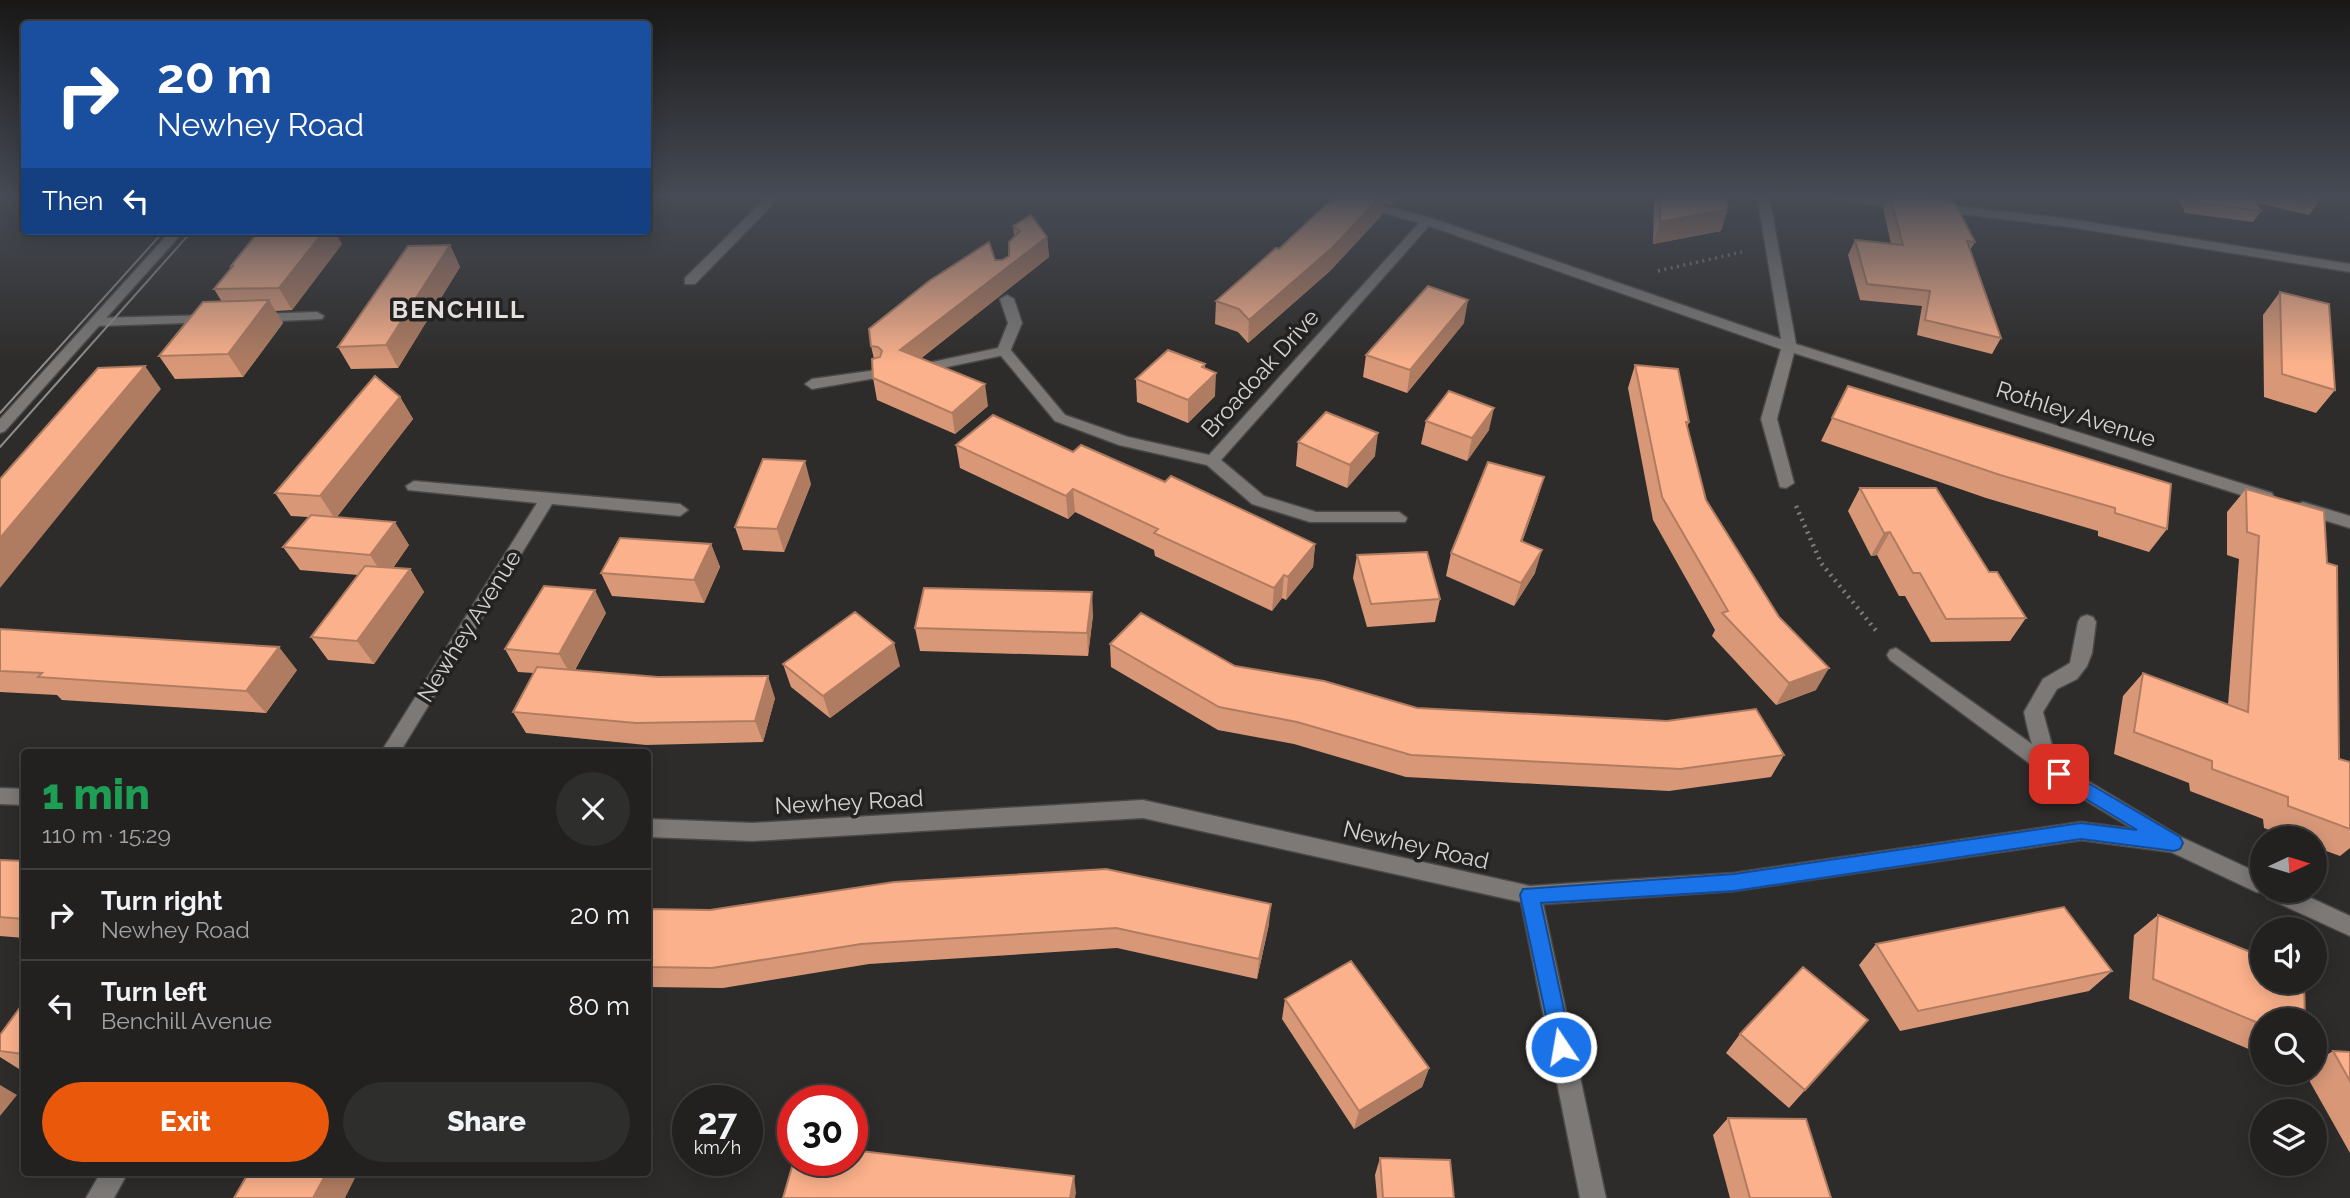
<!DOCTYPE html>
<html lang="en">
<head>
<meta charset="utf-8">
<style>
	:root { --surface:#222120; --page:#2e2e2d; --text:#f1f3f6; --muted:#a2a3a5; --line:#3f3e3e; --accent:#ea580c }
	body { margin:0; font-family:Raleway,sans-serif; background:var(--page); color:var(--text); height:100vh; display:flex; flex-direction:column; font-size:26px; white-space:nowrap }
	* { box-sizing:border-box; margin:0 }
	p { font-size:23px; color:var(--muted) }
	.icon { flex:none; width:38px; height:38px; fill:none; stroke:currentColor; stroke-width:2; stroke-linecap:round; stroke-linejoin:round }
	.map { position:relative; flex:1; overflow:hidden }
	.panel { position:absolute; left:21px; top:749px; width:630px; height:427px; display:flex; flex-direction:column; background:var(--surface); border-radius:7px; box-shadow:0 4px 18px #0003,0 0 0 2px var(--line) }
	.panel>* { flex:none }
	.guide { position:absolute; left:21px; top:21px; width:630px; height:214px; border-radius:7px; box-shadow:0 4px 18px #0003,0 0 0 2px var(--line); background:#1a4fa0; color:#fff; overflow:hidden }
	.needle { width:46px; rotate:86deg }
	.tools { position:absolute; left:2250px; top:826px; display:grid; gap:14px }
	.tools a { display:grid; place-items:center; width:77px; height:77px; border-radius:50%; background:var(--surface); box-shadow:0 4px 18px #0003,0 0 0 2px var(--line); font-size:35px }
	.speed { position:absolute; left:672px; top:1085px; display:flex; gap:14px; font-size:35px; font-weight:700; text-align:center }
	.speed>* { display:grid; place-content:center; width:91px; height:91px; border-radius:50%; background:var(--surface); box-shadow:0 4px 18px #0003,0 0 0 2px var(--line); line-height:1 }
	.speed small { font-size:18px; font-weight:400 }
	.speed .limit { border:10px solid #d22; background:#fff; color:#111 }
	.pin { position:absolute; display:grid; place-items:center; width:60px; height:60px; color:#fff; margin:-30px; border-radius:14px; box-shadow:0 4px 10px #0006 }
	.me { position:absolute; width:77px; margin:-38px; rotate:348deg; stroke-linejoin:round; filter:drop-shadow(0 0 5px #0008) }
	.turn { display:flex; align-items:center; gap:24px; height:147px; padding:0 21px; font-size:32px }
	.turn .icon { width:91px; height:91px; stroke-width:2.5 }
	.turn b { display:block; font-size:49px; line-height:60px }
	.then { display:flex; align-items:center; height:66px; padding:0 21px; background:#0003; gap:14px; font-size:26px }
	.round { display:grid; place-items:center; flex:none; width:74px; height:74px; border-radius:37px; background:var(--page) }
	.summary { display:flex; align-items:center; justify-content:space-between; height:119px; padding:0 21px }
	h1 { font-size:42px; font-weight:800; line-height:52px; color:#1e9e55 }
	.button { display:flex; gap:14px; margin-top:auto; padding:14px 21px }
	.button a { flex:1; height:80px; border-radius:42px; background:var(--accent); color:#fff; font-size:28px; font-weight:800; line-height:80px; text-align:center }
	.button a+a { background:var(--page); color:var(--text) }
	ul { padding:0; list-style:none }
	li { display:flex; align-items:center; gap:21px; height:91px; padding:0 21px; border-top:2px solid var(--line) }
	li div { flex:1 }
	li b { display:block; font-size:26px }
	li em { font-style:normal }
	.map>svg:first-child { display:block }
</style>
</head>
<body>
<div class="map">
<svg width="2350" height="1198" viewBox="0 0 2350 1198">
	<rect width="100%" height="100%" fill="#2e2c2a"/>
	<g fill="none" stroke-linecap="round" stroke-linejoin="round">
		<g stroke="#4b4948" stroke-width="3">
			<path id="service" d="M1007,295L1014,299L1022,323L1009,354L928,371L923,370L921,367L923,364L998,348L1008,323L1000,299Z
				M877,370L882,371L884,374L882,377L812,389L805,384L812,379Z
				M2087,615L2093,617L2096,622L2092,653L2087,666L2077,679L2057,689L2043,712L2053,749L2067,771L2064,777C2038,786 2028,730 2024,712L2043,679L2070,663L2078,622L2081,617Z"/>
		</g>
		<g stroke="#4b4948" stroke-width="3">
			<path id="minor" d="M768,196H781L695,284H685V278Z
				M1325,196H1347L1431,218L1781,339L1757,196H1769L1796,344L2272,493L2274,497L2272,501H2260L1794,353L1777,419L1794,483L1786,488L1780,487L1761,419L1781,349L1429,226L1221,460L1264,496L1316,512H1399L1407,518L1405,522H1310L1252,504L1207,465L1119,445L1055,421L997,351L999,348H1009L1065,415L1128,437L1209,455L1419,223Z
				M1827,196C1848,196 1897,193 1913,205L1907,209L1833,200Z
				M1938,204L2069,219L2350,264V272L2069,227L1934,211L1932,208Z
				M317,312L324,316L322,319L257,322L250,318L257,314Z
				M212,315L217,316V322L96,326L89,322L96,318Z
				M414,481L680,504L688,510L680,516L552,504L400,752H381L537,503L408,490L406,486Z
				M2303,502L2350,516V528L2297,512L2295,508L2297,504Z
				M1896,648L2066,768L2181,837L2263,875V891H2296L2350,916V936L2267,898L2266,893L2256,892L2171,852L2081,840L1734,891L1543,904L1606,1198H1580L1521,902L1143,818L753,841L648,837V819L753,823L1143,800L1530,886L1734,873L2081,822L2133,829L2052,780L1890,660L1887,655L1890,650Z
				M0,788L24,789V805L0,804Z
				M101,1172H128L114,1198H86Z"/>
		</g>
		<g stroke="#4b4948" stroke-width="3">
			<path id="tertiary" d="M171,231H184L5,431L0,433V419Z"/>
		</g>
		<path stroke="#7e7c7a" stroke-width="3.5" stroke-dasharray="2 4.5" stroke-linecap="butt" d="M1658,271L1742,252"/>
		<path stroke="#7e7c7a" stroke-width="4.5" stroke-dasharray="2 5" stroke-linecap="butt" d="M1796,506L1821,563L1878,633"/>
		<use href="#service" fill="#7c7977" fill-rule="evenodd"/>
		<use href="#minor" fill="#7c7977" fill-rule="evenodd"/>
		<use href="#tertiary" fill="#7c7977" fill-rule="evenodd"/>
		<path stroke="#8f8d8c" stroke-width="2" d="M0,413L164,231
			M0,447L192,231"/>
	</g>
	<path fill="#d89878" d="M1335,196H1399L1391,205L1383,203L1382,215L1330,271L1248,343L1238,332L1215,324L1216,301L1279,249Z
		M1654,196H1726L1721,231L1653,244Z
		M1888,196H1942L1941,199L1975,242L1970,250L2001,338L1992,354L1917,335L1922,306L1860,300L1848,255L1855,240L1891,244L1883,208Z
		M2178,196H2317V204L2309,215L2257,203L2261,211L2253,222L2185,213Z
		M1013,226L1047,237L1049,257L920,359L988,406L955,434L877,400L873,378L874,359L871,346L1009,256L1014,236Z
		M342,244L292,310L275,311L283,323L243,377L175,379L159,356L222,302L214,289L232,268L231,266Z
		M450,245L460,267L398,368L351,369L338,347Z
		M2280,292L2335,390L2316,413L2264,397L2263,315Z
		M1464,323L1407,393L1363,377L1366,355Z
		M1635,365L1689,422L1687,428L1706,500L1816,690L1776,705L1712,636L1715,630L1653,520L1628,388Z
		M1205,368L1215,396L1188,423L1137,402L1136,379Z
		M1848,386L2167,529L2149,552L2098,536V531L1986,498L1821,441Z
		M400,397L413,419L337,517L409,545L393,568L410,569L424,592L374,664L328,660L311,637L358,575L300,570L283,547L308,517L291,516L275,493Z
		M1426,421L1489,430L1467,461L1421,444Z
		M1298,442L1375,456L1347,488L1296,466Z
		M956,445L1073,452L1165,482L1315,544L1313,567L1286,600L1282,598L1272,611L1155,556L1154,550L1075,512L1068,519L960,468Z
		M1544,477L1537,500L1522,542L1535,573L1514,606L1446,576L1451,553Z
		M811,484L784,552L743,550L735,527Z
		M1860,488L1989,572L2026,618L2010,641L1931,642L1905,596H1899L1877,555L1871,556L1848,511Z
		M2246,489L2339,759L2350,762V848L2340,856L2315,847V838H2291L2264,828L2263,819L2190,791L2189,783L2114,754L2123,696L2143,673L2228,705L2239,559L2227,555V512Z
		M711,544L720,567L704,603L612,596L601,573Z
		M1357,555L1440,599L1435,622L1367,627L1353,578Z
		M606,613L575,670L775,698L763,742L646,745L526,733L513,712L534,673L518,672L505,649Z
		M1093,615L1088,656L920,651L915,628Z
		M0,629L297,670L266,713L62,700L57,695L0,692Z
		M1110,644L1235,666L1417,708L1784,755L1771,777L1669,791L1406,777L1294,744L1218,730L1111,667Z
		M783,664L900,666L830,718L791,687Z
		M0,860L24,861V938L0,936Z
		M648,909L1269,924L1257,979L1117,948L869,964L723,988L648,987Z
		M2158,915L2263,1020V1055L2129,999L2134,935Z
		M1876,944L2112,971L2089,991L1900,1031L1859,965Z
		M1285,999L1429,1068L1422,1087L1354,1129L1282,1019Z
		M24,1002V1070L19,1069L0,1057V1035Z
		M1868,1020L1789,1108L1726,1053L1740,1034Z
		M2333,1051L2350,1052V1153L2305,1073H2315V1062Z
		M1728,1118L1831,1198H1730L1713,1135Z
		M1380,1158L1454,1198H1377L1375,1175Z"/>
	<path fill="#b07c61" d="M1381,196H1384L1382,215L1330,271L1248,343L1249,320Z
		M1392,196H1399L1391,205Z
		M1728,209L1721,231L1653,244L1660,222Z
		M324,231H335L342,244L292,310L279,288Z
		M1047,237L1049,257L904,372L900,350Z
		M450,245L460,267L398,368L386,345Z
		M269,300L283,323L243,377L228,354Z
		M1468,300L1464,323L1407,393L1410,370Z
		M1205,364V384L1216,373L1215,396L1188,423V400L1202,367Z
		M145,366L161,389L0,588V538Z
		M985,384L988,406L955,434L952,413Z
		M400,397L413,419L335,519L320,496Z
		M1494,408L1489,430L1467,461L1472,438Z
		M1378,433L1375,456L1347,488L1350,465Z
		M805,461L811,484L784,552L777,529Z
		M1544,477L1537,500L1514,564L1521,541Z
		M1073,489L1075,512L1068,519L1066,496Z
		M395,522L409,545L385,578L370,555Z
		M1890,532L1877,555L1871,556L1884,533Z
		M711,544L720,567L704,603L694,580Z
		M1315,544L1313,567L1286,600L1288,577Z
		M1542,550L1535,573L1514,606L1521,583Z
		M410,569L424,592L374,664L357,641Z
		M1284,575L1282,598L1272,611L1274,588Z
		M595,590L606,613L571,676L559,654Z
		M1092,592L1093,615L1088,656L1087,633Z
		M894,643L900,666L830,718L823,696Z
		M279,647L297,670L266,713L246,691Z
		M1829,668L1816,690L1776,705L1789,683Z
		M768,676L775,698L763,742L755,721Z
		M1271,904L1269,924L1257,979L1259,959Z
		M1429,1068L1422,1087L1354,1129L1359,1111Z
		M0,1085L17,1095L0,1116Z
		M327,1172H358L345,1198H313Z
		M1074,1176L1076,1193L1075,1198H1070Z"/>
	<path fill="#fbb18b" stroke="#b07c61" stroke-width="2" d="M1335,196H1381L1332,248L1249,320L1239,309L1216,301L1276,248L1279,249Z
		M1660,196H1726L1728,209L1660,222Z
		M1890,196H1918L1954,201L1975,242L1967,241L2001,338L1925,320L1930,291L1867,284L1855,240L1903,245Z
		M2190,196H2253L2261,211L2192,202Z
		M2284,196H2317V204Z
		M1031,215L1047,237L900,350L985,384L952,413L873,378L872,359L880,357L882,351L878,347L871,346L869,329L929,281L989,242L995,260H1002L1009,256V242L1020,231L1013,226Z
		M259,231H324L279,288L214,289L233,266H231Z
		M450,245L386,345L338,347L408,246Z
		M1428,286L1468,300L1410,370L1366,355Z
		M2280,292L2329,304L2335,390L2282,374Z
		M269,300L228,354L159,356L203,302Z
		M1168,350L1205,364L1202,367L1216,373L1188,400L1136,379Z
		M1635,365L1678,369L1689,422H1686L1706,500L1779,617L1829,668L1789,683L1722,613L1728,611L1662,497Z
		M145,366L0,538V479L98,368Z
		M375,376L400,397L320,496L275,493Z
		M1848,386L2171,484L2167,529L2115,513V508L2000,475L1832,418Z
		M1449,391L1494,408L1472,438L1426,421Z
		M1326,412L1378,433L1350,465L1298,442Z
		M993,415L1073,452L1081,445L1165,482L1171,476L1315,544L1288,577L1284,575L1274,588L1154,533L1158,529L1073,489L1066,496L956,445Z
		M763,459L805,461L777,529L735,527Z
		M1488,462L1544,477L1521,541L1542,550L1521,583L1451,553Z
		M1860,488H1936L1989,572H1997L2026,618L1946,619L1920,573H1913L1890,532L1884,533Z
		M2246,489L2324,511L2327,563L2337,566L2339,759L2350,762V829L2288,806V797L2212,769V761L2134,732L2143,673L2248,712L2259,536L2247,532Z
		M311,515L395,522L370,555L283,547Z
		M620,538L711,544L694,580L601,573Z
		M1427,552L1440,599L1371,604L1357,555Z
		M365,566L410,569L357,641L311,637Z
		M544,586L595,590L559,654L505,649Z
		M924,588L1092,592L1087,633L915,628Z
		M855,612L894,643L823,696L783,664Z
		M1141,613L1235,666L1324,681L1417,708L1667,721L1756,709L1784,755L1680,769L1411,755L1297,722L1219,707L1110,644Z
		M0,629L279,647L246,691L38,677L42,673L0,671Z
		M537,667L658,677L768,676L755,721L636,723L513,712Z
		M0,860L24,861V919L0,917Z
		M1106,869L1271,904L1259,959L1116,928L861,944L712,968L648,967V909L710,910L894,882Z
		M2064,907L2112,971L1918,1011L1876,944Z
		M2158,915L2263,957V982H2304L2305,1020H2263V1025L2153,979Z
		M1351,961L1429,1068L1359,1111L1285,999Z
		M1803,967L1868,1020L1805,1090L1740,1034Z
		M24,1002V1054L0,1051V1035Z
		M2333,1051L2350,1052V1081Z
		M1728,1118L1806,1119L1831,1198H1750Z
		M852,1150L1074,1176L1070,1198H783L794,1160H852Z
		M1380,1158L1450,1160L1454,1198H1383Z
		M249,1172H327L313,1198H234Z"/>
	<linearGradient id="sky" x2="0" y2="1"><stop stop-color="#191817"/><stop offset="0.54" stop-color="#464b55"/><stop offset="1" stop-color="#464b55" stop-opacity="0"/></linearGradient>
	<rect width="2350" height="364" fill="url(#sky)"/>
	<path fill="#1a73e8" stroke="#114b97" stroke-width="2" d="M2059,766L2180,837L2183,843L2180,849L2174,851L2081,839L1734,891L1541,903L1572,1047L1569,1054L1561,1057L1554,1054L1520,895L1523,889L1734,874L2081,823L2137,830L2053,779L2050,774L2053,768Z"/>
	<g text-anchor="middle" stroke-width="7" stroke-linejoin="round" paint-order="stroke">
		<g font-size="23" fill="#d5d3d2" stroke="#242221">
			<text transform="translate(1260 373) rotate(-48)" y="8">Broadoak Drive</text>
			<text transform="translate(2076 414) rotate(18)" y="8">Rothley Avenue</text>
			<text transform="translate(469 626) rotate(-58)" y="8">Newhey Avenue</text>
			<text transform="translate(849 802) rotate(-3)" y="8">Newhey Road</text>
			<text transform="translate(1416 845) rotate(13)" y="8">Newhey Road</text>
		</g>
		<g font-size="24" font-weight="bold" letter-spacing="2" fill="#e2dfdd" stroke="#242221">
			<text x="459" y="318">BENCHILL</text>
		</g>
	</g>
</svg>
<div class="tools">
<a><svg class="needle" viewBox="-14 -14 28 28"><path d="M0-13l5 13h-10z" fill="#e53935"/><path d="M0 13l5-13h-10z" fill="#a2a3a5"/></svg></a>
<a><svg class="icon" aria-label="sound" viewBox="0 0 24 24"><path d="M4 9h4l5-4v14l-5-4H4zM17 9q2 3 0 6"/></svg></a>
<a><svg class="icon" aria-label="search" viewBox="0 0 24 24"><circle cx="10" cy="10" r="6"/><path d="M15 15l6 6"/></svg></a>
<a><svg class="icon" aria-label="layers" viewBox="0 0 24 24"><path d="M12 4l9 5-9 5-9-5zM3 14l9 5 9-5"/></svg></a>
</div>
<div class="speed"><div>27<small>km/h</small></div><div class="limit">30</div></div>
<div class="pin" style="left:2059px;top:774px;background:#d93025"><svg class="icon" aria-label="arrive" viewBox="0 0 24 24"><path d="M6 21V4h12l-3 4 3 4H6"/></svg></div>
<svg class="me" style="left:1561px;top:1047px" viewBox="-20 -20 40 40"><circle r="17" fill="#1a73e8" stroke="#fff" stroke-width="3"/><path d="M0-11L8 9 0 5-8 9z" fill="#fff"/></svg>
<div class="guide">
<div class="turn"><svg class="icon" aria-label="right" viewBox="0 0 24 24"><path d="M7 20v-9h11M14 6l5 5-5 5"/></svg><div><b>20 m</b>Newhey Road</div></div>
<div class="then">Then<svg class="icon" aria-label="left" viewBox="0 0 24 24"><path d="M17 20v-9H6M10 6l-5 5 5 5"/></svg></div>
</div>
<section class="panel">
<div class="summary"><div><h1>1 min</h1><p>110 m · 15:29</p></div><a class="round"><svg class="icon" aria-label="close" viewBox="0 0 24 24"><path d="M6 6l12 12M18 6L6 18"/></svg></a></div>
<ul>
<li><svg class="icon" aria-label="right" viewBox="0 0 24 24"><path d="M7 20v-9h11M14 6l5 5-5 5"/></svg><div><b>Turn right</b><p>Newhey Road</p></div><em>20 m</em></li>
<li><svg class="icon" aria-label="left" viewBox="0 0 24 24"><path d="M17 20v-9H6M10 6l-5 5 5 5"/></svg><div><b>Turn left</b><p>Benchill Avenue</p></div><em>80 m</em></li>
</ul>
<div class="button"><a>Exit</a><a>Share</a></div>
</section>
</div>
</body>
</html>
